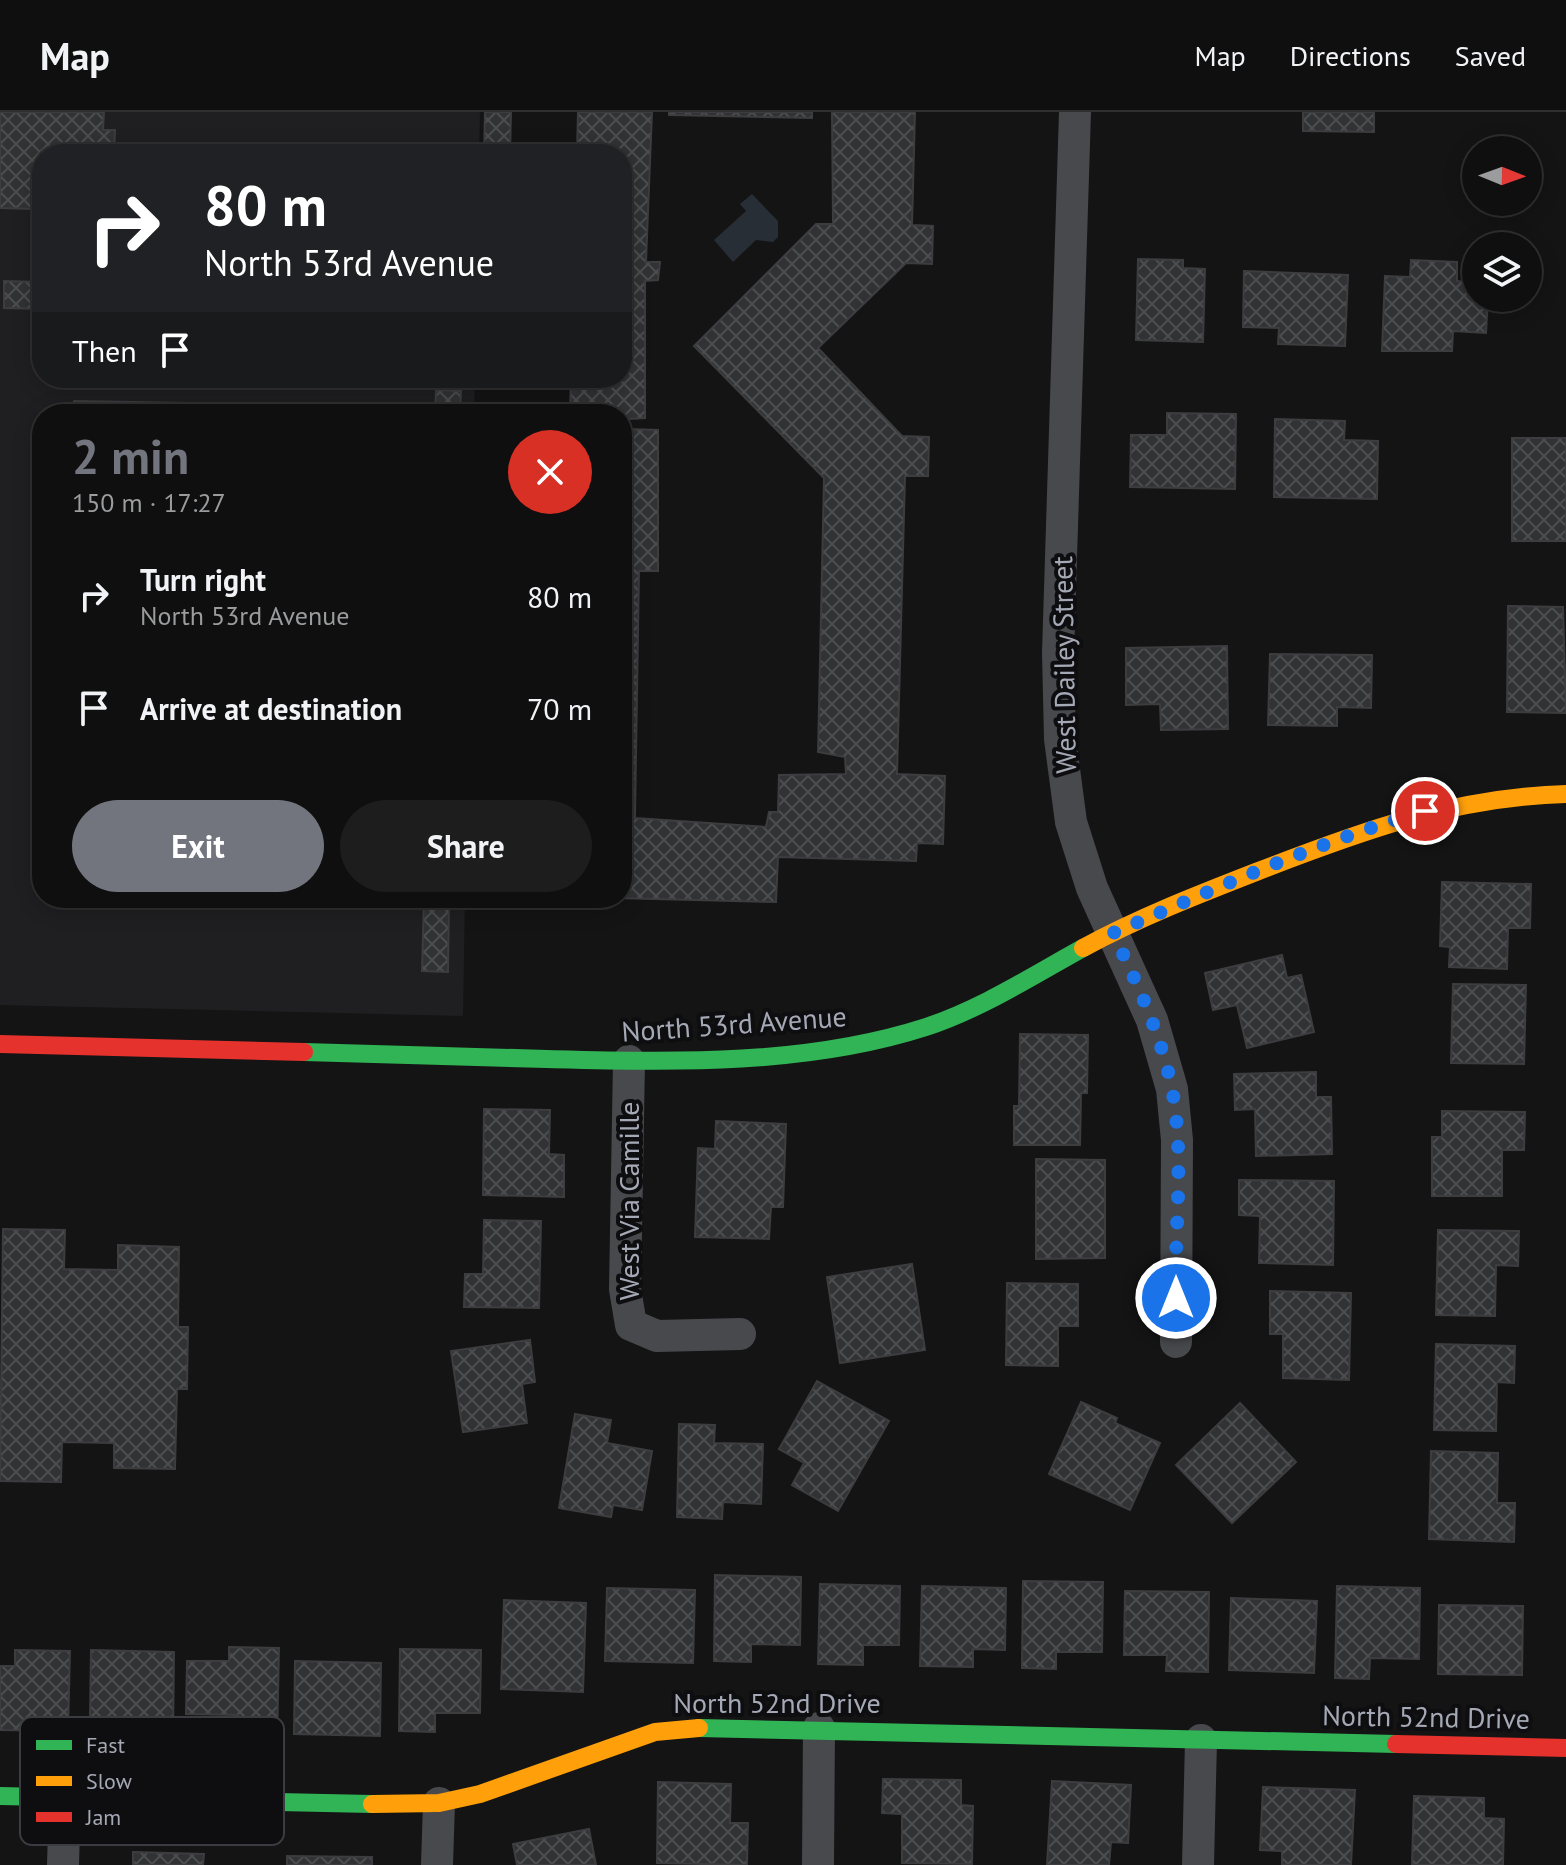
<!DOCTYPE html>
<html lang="en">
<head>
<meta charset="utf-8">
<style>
	:root { --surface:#0f0f0f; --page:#1d1d1d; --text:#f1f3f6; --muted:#9b9c9e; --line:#2f2f2f; --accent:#72757d }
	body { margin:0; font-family:"PT Sans",sans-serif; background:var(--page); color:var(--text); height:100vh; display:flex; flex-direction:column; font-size:30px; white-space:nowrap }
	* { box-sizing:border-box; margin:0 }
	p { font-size:26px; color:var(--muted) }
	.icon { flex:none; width:44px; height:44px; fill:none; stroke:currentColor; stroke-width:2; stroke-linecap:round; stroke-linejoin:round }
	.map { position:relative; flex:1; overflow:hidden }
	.side { position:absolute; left:32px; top:292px; width:600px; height:504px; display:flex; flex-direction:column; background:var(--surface); border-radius:32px; box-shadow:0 4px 20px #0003,0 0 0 2px var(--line) }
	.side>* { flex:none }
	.banner { position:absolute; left:32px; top:32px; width:600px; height:244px; border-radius:32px; box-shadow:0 4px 20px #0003,0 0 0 2px var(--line); background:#202124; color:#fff; overflow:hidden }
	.needle { width:52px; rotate:91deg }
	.tools { position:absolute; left:1462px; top:24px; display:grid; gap:16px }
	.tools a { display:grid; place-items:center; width:80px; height:80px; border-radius:50%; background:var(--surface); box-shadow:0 4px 20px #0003,0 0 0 2px var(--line); font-size:40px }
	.pin { position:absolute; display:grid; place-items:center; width:68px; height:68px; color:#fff; margin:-34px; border:4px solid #fff; border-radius:50%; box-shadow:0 2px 8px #0007 }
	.me { position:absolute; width:88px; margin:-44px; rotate:0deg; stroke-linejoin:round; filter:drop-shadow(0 0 6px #0008) }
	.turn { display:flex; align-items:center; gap:28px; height:168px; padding:0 40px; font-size:36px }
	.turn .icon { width:104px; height:104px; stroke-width:2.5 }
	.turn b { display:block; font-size:56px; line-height:68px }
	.then { display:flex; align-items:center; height:76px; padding:0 40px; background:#0003; gap:16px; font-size:30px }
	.round { display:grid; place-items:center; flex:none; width:84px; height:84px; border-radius:42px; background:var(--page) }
	.head { display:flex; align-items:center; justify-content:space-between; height:136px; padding:0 40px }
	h1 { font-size:48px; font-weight:800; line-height:60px; color:var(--accent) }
	.primary-button { display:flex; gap:16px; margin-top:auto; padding:16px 40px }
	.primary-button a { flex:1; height:92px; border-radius:48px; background:var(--accent); color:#fff; font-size:32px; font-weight:800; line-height:92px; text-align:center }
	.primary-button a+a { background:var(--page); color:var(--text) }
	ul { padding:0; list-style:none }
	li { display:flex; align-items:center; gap:24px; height:112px; padding:0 40px }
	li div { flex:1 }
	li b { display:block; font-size:30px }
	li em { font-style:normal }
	header { display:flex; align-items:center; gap:48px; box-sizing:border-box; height:112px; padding:0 40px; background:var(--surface); border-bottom:2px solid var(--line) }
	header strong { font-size:38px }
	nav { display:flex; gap:44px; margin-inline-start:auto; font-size:28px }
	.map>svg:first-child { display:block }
</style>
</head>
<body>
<header>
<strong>Map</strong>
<nav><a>Map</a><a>Directions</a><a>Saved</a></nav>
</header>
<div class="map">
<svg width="1566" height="1753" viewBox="0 0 1566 1753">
	<defs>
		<pattern id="building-cross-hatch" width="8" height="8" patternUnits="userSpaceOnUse" patternTransform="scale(2)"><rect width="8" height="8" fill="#313234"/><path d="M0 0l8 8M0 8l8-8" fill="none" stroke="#4c4d4f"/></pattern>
	</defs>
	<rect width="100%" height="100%" fill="#141414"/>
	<path fill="#1f1e21" d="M0,0H480L479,42H42V266H475L474,302H42V786H465L463,904L0,893Z"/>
	<path fill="#282e35" d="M752,82L778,109V125L773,130L756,128L733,150L714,128L746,99L740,92Z"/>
	<path fill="url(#building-cross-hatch)" stroke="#3d3d40" stroke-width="2" d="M0,0H104L103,18H115L114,42H42V131H33L34,97L0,96Z
		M485,0H511L510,42H484Z
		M578,0H652L646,150H660L658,168L645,169V306L628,307V317L658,318V459H639L635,706L766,715L769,700H778L779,663L846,662L845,645L818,640L824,366L694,234L816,112H833L832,0H915L912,113L933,114L932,152L906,151L818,236L902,324L929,325L928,364H905L897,662L945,664L943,732L917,731L916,749L778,745L776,790L615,786H622V302H570L571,266H622V42H577Z
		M669,0H812V6L669,3Z
		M1303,0H1374V20L1303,19Z
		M1138,147L1183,148V156L1205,157L1203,230L1136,228Z
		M1411,148L1457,150V169L1476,170V186H1488L1486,221L1453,219L1452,239H1382L1385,164L1410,165Z
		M1244,159L1348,163L1345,234L1278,232L1279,216L1243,215Z
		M4,169L42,170V197L4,196Z
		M436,278L461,279L460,302H435Z
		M74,289L191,291L202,302H73Z
		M1167,301L1236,302L1235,377L1130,375L1131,323H1167Z
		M1275,307L1345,309L1344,328L1378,329L1377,387L1274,385Z
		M1512,326H1566V429H1512Z
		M1508,494L1563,495L1566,601L1507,600Z
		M1227,534L1228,617L1161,618L1160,592L1126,593V536Z
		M1270,542L1372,543L1371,596L1337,595V614L1268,613Z
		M1442,770L1531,772L1530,816H1508L1507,857L1449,855L1450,835L1440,834Z
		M424,786H449L448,860L422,859Z
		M1282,843L1287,866L1301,863L1314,920L1247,936L1237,893L1213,898L1205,861Z
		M1453,872L1526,873L1524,952L1451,951Z
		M1020,922L1088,923L1087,981H1081L1080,1033H1014V994H1019Z
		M1316,960V985H1331L1332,1042L1256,1044L1255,997L1235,998L1234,962Z
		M484,997L550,998L549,1042L564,1043V1085L483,1083Z
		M1442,999L1525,1000L1524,1038H1502V1084H1432V1025H1442Z
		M716,1009L786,1012L783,1095H771L769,1127L695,1125L698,1036L715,1037Z
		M1036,1047L1105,1048V1146L1036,1147Z
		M1239,1068L1334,1069L1333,1153L1259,1151L1260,1104L1239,1103Z
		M484,1108L541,1109L539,1196L464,1195L465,1162H483Z
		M3,1117L65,1118L64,1157L118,1158V1133L179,1135L178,1215H188L187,1277H177L175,1357L114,1356V1331L62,1330L61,1370L0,1369Z
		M1438,1118L1519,1119L1518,1154L1496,1153L1495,1204L1436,1203Z
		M912,1152L925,1238L840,1251L827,1165Z
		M1007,1171L1078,1172V1214H1058V1254L1006,1253Z
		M1270,1179L1351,1181L1349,1268L1283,1266V1222H1270Z
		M530,1228L535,1270L522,1272L527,1311L463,1320L451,1239Z
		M1436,1232L1515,1234L1514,1271L1497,1270L1496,1319L1434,1318Z
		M817,1269L889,1309L838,1399L792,1373L804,1351L779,1337Z
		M1081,1290L1117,1306L1115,1311L1160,1331L1130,1398L1049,1362Z
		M1240,1291L1296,1350L1232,1411L1176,1353Z
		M575,1302L611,1308L607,1331L652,1339L642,1398L613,1393L611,1405L559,1396Z
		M679,1312L715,1313L714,1331L763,1332L761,1392L723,1390L722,1407L677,1405Z
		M1431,1339L1498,1341L1497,1391H1515L1514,1430L1429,1427Z
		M715,1463L801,1465L800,1533L751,1532V1550L714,1549Z
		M1023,1469L1103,1470L1102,1540H1056V1557L1022,1556Z
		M820,1472L900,1474L899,1533H863V1553L818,1552Z
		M922,1474L1006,1476L1005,1538L973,1537V1555L920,1554Z
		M1337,1474L1420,1476L1419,1547L1370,1546L1369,1567L1335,1566Z
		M607,1476L695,1478L693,1551L605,1549Z
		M1125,1479L1209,1480L1208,1560L1166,1559L1167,1543H1124Z
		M1231,1486L1317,1489L1314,1561L1229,1558Z
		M504,1488L586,1491L583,1580L501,1577Z
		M1439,1493L1523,1494L1522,1563L1438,1562Z
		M229,1535L279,1536L277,1629L238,1628V1603L186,1602L187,1549H229Z
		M400,1537L481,1538L480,1601H435V1620L399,1619Z
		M15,1538L70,1539L68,1619L0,1618V1554H15Z
		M91,1538L174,1540L173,1625L136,1624V1607H90Z
		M295,1549L381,1551L380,1624L294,1622Z
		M883,1667L961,1668V1693L973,1694L972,1752L902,1751V1702L882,1701Z
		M1052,1669L1131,1673L1128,1731L1111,1730L1109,1753H1047Z
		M658,1670L731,1672L730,1711H748L747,1753L657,1751Z
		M1263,1675L1355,1678L1351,1753H1282V1739L1260,1738Z
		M1414,1684L1484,1686V1706L1504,1707L1503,1753H1412Z
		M589,1717L596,1753H517L513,1732Z
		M133,1740L204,1742L203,1753H133Z
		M287,1744L372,1745V1753H287Z"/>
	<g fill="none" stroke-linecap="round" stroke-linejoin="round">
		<path stroke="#48494d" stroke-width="32" d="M1075,0L1058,541L1060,627L1071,710L1092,776L1152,908L1172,977L1177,1028L1176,1230
			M629,949L625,1177L631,1213L657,1224L740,1222
			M63,1753L65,1685
			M437,1753L439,1691
			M818,1753L819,1616
			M1198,1753L1201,1628"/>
		<path stroke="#30b455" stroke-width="18" d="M304,940C385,942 466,945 547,947C672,950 805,954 926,915C981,897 1032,864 1083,836
			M699,1616L1396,1632
			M0,1684L372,1692"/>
		<path stroke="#ff9f0a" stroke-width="18" d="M1083,836C1138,806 1197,783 1256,760C1359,720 1453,685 1566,682
			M372,1692L439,1691L480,1682L655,1620L699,1616"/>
		<path stroke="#e5322d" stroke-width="18" d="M0,932L304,940
			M1396,1632L1566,1636"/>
	</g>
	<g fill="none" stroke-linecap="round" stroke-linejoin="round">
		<path stroke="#1a73e8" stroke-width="14" stroke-dasharray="0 25.2" d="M1176,1186C1174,1117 1185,1045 1172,977C1161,922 1137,871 1113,821C1215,777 1318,730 1425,699"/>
	</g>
	<g text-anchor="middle" stroke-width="8" stroke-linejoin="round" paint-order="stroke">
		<g font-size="28" fill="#a5a9b5" stroke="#0e0e10">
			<text transform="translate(1064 553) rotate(-91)" y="10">West Dailey Street</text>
			<text transform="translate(734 912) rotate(-4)" y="10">North 53rd Avenue</text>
			<text transform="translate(629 1089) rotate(-90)" y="10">West Via Camille</text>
			<text x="777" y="1601">North 52nd Drive</text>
			<text transform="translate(1426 1605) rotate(1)" y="10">North 52nd Drive</text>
		</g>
	</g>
	<rect x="20" y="1605" width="264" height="128" rx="12" fill="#0e0e10" stroke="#3b3c42" stroke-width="2"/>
	<rect x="36" y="1628" width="36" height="10" fill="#30b455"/>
	<rect x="36" y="1664" width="36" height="10" fill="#ff9f0a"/>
	<rect x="36" y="1700" width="36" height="10" fill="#e5322d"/>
	<g font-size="22" fill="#a5a9b5">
		<text x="86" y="1641">Fast</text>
		<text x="86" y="1677">Slow</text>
		<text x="86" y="1713">Jam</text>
	</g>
</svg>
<div class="tools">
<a><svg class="needle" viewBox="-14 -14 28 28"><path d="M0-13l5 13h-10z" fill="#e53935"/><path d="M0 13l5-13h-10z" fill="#9b9c9e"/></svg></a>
<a><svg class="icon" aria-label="layers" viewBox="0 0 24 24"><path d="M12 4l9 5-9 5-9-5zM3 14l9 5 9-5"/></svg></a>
</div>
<div class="pin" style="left:1425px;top:699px;background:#d93025"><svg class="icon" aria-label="arrive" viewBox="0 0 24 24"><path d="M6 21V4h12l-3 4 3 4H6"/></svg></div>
<svg class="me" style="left:1176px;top:1186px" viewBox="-20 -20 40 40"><circle r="17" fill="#1a73e8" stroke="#fff" stroke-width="3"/><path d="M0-11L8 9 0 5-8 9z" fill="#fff"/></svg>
<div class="banner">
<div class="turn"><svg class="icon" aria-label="right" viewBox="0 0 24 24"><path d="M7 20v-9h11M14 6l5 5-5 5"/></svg><div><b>80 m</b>North 53rd Avenue</div></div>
<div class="then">Then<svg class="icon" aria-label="arrive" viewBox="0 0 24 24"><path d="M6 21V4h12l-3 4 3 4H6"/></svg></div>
</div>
<section class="side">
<div class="head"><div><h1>2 min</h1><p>150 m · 17:27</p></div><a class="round" style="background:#d93025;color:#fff"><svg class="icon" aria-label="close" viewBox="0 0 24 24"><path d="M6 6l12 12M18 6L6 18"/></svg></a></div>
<ul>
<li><svg class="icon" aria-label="right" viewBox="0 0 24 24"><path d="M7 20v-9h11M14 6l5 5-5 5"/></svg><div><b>Turn right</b><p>North 53rd Avenue</p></div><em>80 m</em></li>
<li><svg class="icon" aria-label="arrive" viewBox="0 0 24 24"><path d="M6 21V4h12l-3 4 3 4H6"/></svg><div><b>Arrive at destination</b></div><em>70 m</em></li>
</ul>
<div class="primary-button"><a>Exit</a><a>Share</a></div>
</section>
</div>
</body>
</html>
